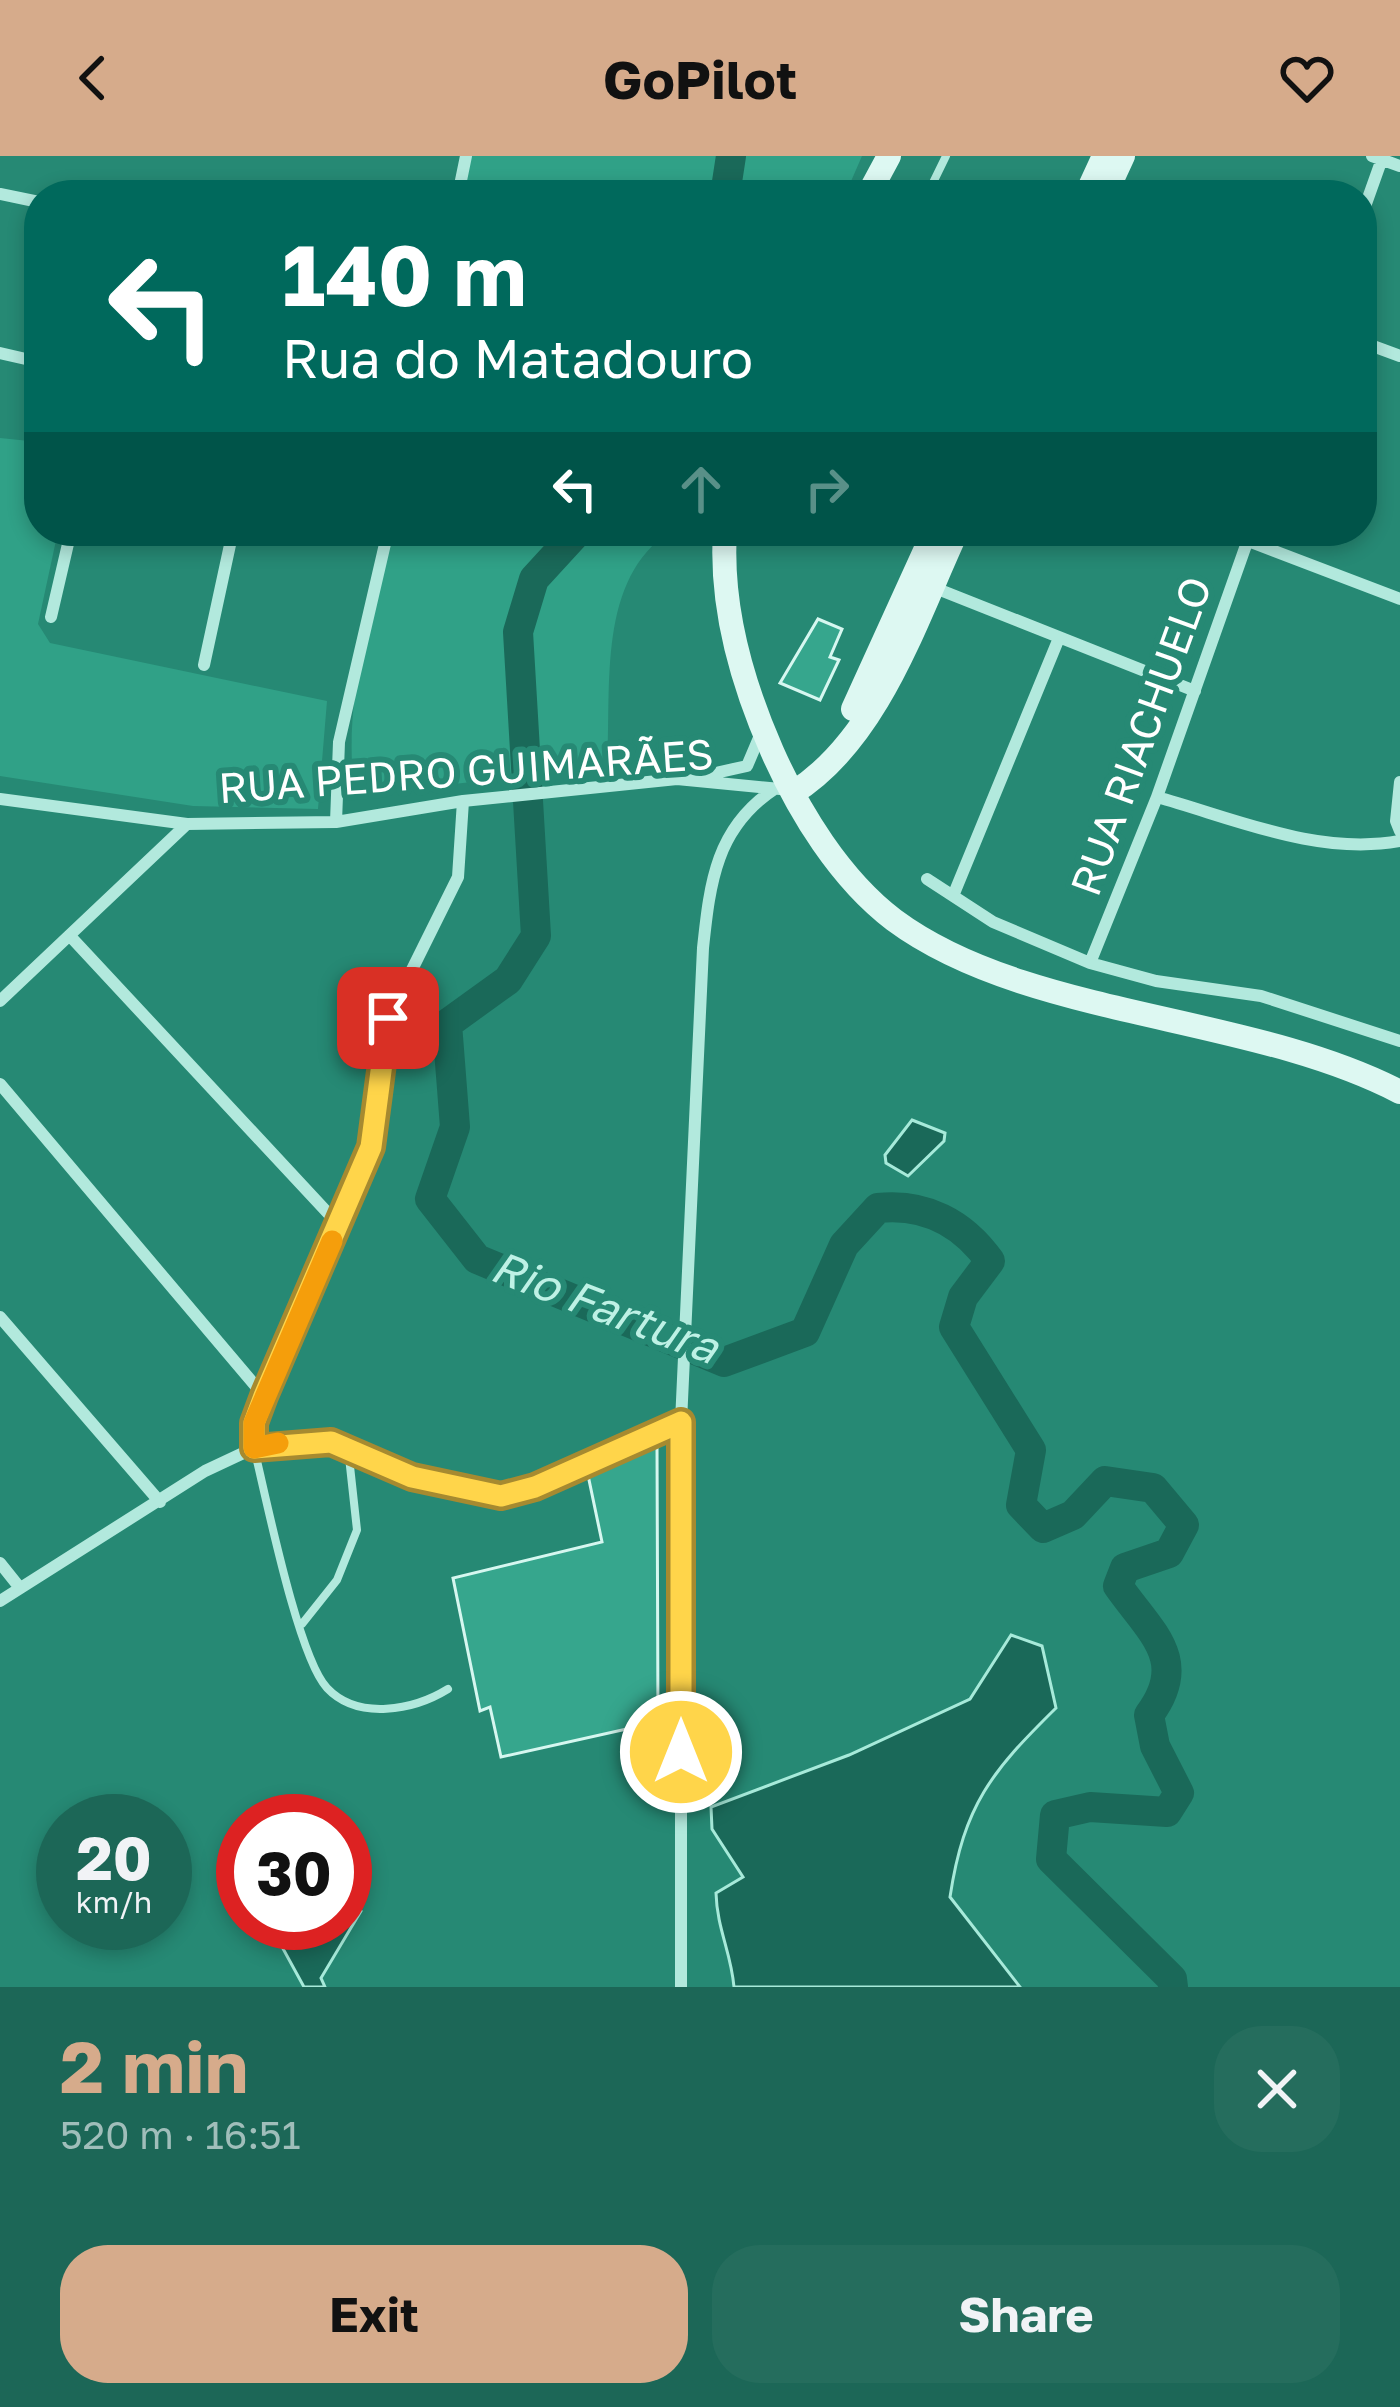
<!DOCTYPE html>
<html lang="en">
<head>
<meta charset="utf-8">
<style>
	:root { --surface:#1c6757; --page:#256d5d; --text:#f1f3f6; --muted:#a0beba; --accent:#d6ab8b }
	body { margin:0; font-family:"Golos Text",sans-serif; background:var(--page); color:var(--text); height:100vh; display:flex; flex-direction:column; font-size:45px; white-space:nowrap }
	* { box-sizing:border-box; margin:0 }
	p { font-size:39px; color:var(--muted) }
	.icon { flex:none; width:66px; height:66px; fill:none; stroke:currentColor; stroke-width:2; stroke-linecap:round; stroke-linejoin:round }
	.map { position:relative; height:1831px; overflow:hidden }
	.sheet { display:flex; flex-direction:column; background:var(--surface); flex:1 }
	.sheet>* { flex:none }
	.guide { position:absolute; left:24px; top:24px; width:1353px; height:366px; border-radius:48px; box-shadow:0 6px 18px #0003; background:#00695c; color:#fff; overflow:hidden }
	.speed { position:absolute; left:36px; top:1638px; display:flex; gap:24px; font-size:60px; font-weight:700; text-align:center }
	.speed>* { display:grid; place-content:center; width:156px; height:156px; border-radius:50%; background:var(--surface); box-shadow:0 6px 18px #0003; line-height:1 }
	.speed small { font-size:30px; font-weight:400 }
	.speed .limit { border:18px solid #d22; background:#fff; color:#111 }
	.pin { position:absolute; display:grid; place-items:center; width:102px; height:102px; color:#fff; margin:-51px; border-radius:24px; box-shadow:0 6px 18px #0006 }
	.me { position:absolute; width:132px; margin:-66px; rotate:0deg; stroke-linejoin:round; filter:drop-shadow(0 0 9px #0008) }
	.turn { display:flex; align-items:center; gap:42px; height:252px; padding:0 60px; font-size:54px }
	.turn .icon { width:156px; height:156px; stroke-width:2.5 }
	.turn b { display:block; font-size:84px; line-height:102px }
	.lanes { display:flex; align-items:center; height:114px; padding:0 60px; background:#0003; justify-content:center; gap:60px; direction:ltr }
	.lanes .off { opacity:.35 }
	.round { display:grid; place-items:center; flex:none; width:126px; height:126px; border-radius:48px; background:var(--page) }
	.headline { display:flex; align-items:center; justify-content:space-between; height:204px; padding:0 60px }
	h1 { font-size:72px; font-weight:700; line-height:90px; color:var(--accent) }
	.button { display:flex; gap:24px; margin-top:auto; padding:24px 60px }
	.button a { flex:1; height:138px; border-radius:48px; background:var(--accent); color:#111; font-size:48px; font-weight:700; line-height:138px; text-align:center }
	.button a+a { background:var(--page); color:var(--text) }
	header { display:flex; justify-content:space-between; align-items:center; height:156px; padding:0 60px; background:var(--accent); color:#111; font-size:54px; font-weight:700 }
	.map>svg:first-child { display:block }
</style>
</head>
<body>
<header><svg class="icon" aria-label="back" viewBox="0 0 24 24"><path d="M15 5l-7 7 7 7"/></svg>GoPilot<svg class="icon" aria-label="heart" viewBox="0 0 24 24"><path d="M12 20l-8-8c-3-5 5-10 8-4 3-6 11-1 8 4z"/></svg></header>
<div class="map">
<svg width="1400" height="1831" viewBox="0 0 1400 1831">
	<rect width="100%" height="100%" fill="#268974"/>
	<path fill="#30a187" d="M466,0H862L845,39H458Z
		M0,282L39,286V375H58L38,468L50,487L327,545L318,653L193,650L0,620Z
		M394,375H671C596,423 612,532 607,611L355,639C342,551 369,459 394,375Z"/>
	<path fill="#1a6959" stroke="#a7eada" stroke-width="3" d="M912,964L945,977L944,985L908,1020L886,1007L885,999Z
		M1011,1479L1042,1490L1056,1552C991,1616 964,1649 950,1741L1020,1831H734C731,1796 717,1773 716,1737L743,1721L712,1673L711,1651L849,1599L970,1543Z
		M345,1728L361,1755L321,1822L325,1831H304L269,1767H345Z"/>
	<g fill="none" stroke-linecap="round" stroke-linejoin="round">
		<path stroke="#1a6959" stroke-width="30" d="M725,39L731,0
			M578,375L534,423L518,476L536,780L508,824L447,868L455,971L430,1043L477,1103L724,1206L805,1176L844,1089L878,1052C925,1047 963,1067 990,1105L963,1141L954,1171L1031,1294L1021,1349L1043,1372L1073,1359L1105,1325L1153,1332L1184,1369L1169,1397L1125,1412L1118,1430C1151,1477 1190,1504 1149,1559L1155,1590L1179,1637L1167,1656L1090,1651L1055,1659L1051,1703L1172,1823L1173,1831"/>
	</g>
	<path fill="#36a68d" stroke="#d6f7f0" stroke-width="3" d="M818,463L842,473L830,501L839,504L820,544L780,527Z
		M657,1288L658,1566L501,1601L490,1551L480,1555L453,1422L602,1386L588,1319Z"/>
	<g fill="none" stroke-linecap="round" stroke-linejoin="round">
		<path stroke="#b2e9dd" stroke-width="8" d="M927,39L946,0
			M254,1292C266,1341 298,1501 327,1532C358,1565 414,1554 448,1533
			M302,1468L337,1424L357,1374L348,1292"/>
		<path stroke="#b2e9dd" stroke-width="12" d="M1372,0L1400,10
			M0,38L39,46
			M458,39L466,0
			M1362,59L1383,0
			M1362,186L1400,200
			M0,197L39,206
			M1222,375L1400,443
			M930,430L1195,535
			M51,461L71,375
			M204,509L233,375
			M702,620L747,610L761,577
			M1400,626L1396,665L1400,675
			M1157,641C1236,663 1318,700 1400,685
			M0,643L187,668L336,666L463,645L677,623L780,633
			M336,666L339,586L388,375
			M927,723L993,766L1090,807L1156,825L1261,840L1400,885
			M953,740L1059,482
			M70,780L339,1069
			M1090,807L1157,641L1251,375
			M0,845L187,668
			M0,928L264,1240
			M0,1161L160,1346
			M254,1292L331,1286L412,1321L501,1340L535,1331L681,1266
			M0,1407L20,1432
			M0,1445L205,1315L254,1292L253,1267L264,1240L371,991L388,862L458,721L463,645
			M681,1831V1266L703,792C710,726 716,671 776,632"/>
		<path stroke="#ddf8f2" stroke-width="24" d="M868,39L889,0
			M1086,39L1104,0
			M1105,39L1123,0
			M725,375C720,450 742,527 772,595C799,656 840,723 894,764C1026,862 1248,857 1400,936
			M853,553L934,375
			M793,637C879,583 916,463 957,375"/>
	</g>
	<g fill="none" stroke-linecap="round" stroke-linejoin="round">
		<g stroke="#a68a30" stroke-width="30">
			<path id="route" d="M388,862L371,991L264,1240L254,1267V1292L331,1286L412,1321L501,1340L535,1331L681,1266V1596"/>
		</g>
		<use href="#route" stroke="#ffd54a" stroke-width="21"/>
		<path stroke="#f59e0b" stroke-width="21" d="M278,1287L254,1292V1267L332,1085"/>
	</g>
	<g text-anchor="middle" stroke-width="12" stroke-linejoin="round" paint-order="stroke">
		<g font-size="42" fill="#fff" stroke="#268974">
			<text transform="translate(1141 580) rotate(-70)" y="15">RUA RIACHUELO</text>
			<text transform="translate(466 615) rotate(-4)" y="15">RUA PEDRO GUIMARÃES</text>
		</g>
		<g font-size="45" font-style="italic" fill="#bef1e5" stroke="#268974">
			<text transform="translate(605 1151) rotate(21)" y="16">Rio Fartura</text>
		</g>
	</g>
</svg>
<div class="speed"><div>20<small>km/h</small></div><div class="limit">30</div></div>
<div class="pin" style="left:388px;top:862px;background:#d93025"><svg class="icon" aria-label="arrive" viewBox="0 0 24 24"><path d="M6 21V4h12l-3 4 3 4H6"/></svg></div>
<svg class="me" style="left:681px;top:1596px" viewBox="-20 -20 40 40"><circle r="17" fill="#ffd54a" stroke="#fff" stroke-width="3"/><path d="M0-11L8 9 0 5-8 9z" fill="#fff"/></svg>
<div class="guide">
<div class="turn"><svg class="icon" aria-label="left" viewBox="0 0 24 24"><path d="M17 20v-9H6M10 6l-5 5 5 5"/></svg><div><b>140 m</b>Rua do Matadouro</div></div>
<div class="lanes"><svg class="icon" aria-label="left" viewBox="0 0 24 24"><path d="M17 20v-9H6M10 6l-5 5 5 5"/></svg><svg class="icon off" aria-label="ahead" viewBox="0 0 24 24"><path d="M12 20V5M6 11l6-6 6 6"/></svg><svg class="icon off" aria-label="right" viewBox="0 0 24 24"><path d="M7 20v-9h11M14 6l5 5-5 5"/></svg></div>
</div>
</div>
<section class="sheet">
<div class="headline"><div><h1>2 min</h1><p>520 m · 16:51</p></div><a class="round"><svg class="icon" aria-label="close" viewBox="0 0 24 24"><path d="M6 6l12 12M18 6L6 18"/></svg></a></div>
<div class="button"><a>Exit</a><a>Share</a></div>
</section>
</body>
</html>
